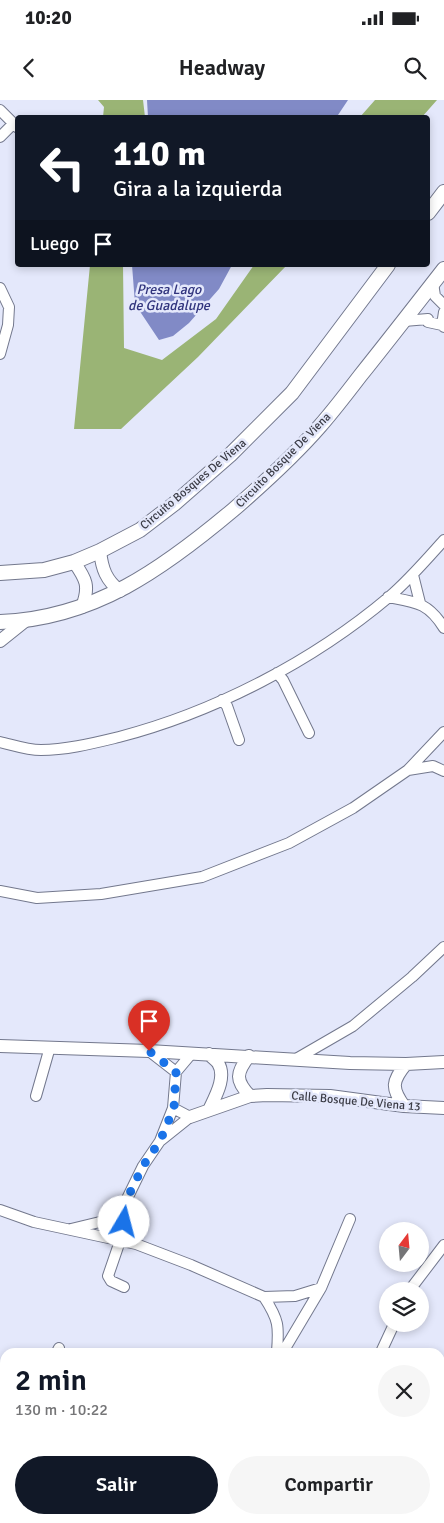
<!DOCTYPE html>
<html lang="es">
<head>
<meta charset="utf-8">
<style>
	:root { --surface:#fff; --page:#f6f6f6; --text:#202124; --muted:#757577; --accent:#111827 }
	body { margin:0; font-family:Signika,sans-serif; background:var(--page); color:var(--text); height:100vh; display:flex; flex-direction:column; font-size:19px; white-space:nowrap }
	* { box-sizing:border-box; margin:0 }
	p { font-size:16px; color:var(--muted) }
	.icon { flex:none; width:28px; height:28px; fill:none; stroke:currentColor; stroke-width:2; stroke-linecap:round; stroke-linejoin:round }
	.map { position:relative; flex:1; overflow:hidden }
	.drawer { position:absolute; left:0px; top:1248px; width:445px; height:176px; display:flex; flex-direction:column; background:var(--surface); border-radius:15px 15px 0 0; box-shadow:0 2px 8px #0003 }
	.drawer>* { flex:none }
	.top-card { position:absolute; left:15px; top:15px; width:415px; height:152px; border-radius:5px; box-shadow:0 2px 8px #0003; background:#111827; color:#fff; overflow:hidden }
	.needle { width:32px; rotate:16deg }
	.controls { position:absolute; left:379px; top:1122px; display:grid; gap:10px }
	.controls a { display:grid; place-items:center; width:50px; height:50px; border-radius:50%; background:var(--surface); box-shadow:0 2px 8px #0003; font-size:25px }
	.pin { position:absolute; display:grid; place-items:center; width:42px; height:42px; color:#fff; margin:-51px -21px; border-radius:50% 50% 50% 0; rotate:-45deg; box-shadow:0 0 5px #0007 }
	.pin .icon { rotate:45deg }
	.me { position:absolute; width:55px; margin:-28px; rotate:8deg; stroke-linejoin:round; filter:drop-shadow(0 0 4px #0008) }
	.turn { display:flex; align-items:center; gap:18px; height:105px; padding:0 15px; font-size:22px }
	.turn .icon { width:65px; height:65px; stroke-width:2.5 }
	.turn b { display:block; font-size:35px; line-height:42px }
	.then { display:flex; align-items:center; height:48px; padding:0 15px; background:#0003; gap:10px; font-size:19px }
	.round { display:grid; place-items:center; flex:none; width:52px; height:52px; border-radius:26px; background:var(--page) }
	.summary { display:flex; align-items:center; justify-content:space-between; height:85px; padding:0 15px }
	h1 { font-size:30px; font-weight:600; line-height:38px; color:var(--accent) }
	.button { display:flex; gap:10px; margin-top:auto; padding:10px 15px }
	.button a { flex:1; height:58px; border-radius:30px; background:var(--accent); color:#fff; font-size:20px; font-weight:600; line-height:58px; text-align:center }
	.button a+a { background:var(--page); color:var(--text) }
	.status { display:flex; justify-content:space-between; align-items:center; height:35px; padding:0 25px; background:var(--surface); direction:ltr }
	.status svg { height:14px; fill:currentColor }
	header { display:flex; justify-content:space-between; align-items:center; height:65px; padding:0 15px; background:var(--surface); font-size:22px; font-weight:600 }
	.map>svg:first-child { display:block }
</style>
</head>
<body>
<div class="status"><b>10:20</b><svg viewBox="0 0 49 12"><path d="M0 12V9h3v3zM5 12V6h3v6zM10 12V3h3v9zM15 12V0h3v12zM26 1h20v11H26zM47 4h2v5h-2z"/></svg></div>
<header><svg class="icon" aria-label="back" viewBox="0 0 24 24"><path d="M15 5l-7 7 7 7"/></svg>Headway<svg class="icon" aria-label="search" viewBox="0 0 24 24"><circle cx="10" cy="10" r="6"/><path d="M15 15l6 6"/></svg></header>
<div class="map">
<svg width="444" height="1423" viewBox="0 0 444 1423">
	<rect width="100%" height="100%" fill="#e4e8fb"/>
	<path fill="#9ab475" d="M98,0H143L145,17H103L104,7Z
		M375,0H437L422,17H360Z
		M90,165H123L124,248L162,260L216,219L254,165H287L198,257L121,329H74Z"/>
	<path fill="#818ac6" d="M147,0H348L336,18L148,17Z
		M132,165H232L219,189L189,223L173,236L159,240L135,204Z"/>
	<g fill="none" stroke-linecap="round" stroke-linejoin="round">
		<g stroke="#73788d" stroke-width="12">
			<path id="minor" d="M0,10L18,28
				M0,37L13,24
				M433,183L435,196L444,205
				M0,188L9,207L8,225L0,254
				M404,221L428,219V222L442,225L444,227
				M442,225L444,212
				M413,475L420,503
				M388,497C415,502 428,502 444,528
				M277,573L283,580L309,633
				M222,600L227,606L239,640
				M0,642C13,645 27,650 41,650C67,650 94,643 119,637C215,612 313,561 389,497C409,480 426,460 444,440
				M408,670L444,632
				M0,791L37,798L101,794L202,777L289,743L353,708L408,670L433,666L444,671
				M149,951L176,972
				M296,959L353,926L412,877L444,847
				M36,996L50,947
				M160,1041L190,1017L173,1008
				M123,1107C124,1122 124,1134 136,1144
				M0,1110L34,1122L136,1144L191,1165L264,1197L295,1196L321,1188
				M71,1129L104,1121L123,1107L143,1066L160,1041L173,1008L176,972L192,953
				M120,1141L108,1176L111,1181L124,1187
				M409,1191L444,1145
				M264,1197C279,1220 279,1226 277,1252
				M57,1252L59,1248
				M283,1252L321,1188L350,1119
				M381,1252L394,1224
				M0,1287L5,1289
				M440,1345L444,1341
				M144,1423L145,1419
				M332,1423L338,1419"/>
		</g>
		<g stroke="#73788d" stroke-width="14">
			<path id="tertiary" d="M100,451C102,469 106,480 120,491
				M74,462C86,479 90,486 82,507
				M0,541L25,521
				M0,946L149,951L350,963L406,964L444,962
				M209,954C211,957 216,960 218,963C227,977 215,997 209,1010
				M249,956C236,973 235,980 250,996
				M404,1006C391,988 392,981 406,964
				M190,1017L250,996L267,995L330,996L404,1006L444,1008"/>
		</g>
		<g stroke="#73788d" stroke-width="16">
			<path id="secondary" d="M428,113L444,92
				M0,473L44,470L74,462L100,451L140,430L174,404L230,355L292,293L388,165
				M0,522C94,519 164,468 233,410C263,384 294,356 320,326C334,310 347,293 360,276C388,241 416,205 444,169"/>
		</g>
		<use href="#minor" stroke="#fff" stroke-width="10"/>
		<use href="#tertiary" stroke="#fff" stroke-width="12"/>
		<use href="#secondary" stroke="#fff" stroke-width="14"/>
	</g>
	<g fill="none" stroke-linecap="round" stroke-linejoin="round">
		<path stroke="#1a73e8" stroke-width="9" stroke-dasharray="0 16.2" d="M124,1122L123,1107L143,1066L160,1041L174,1008L176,972L149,951"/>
	</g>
	<g text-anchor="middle" stroke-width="5" stroke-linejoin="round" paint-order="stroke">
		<g font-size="12" fill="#3b3c46" stroke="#e4e8fb">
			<text transform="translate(283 360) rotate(-45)" y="4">Circuito Bosque De Viena</text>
			<text transform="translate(193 384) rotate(-40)" y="4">Circuito Bosques De Viena</text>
			<text transform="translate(356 1001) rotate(5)" y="4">Calle Bosque De Viena 13</text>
		</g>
		<g font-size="14" font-style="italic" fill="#31347d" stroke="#e4e8fb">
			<text x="169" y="194">Presa Lago<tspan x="169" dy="16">de Guadalupe</tspan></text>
		</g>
	</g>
</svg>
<div class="controls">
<a><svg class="needle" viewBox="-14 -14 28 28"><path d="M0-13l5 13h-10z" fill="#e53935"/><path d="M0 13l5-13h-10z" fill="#757577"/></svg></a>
<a><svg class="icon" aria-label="layers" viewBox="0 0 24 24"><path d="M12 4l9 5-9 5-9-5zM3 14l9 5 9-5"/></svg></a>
</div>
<div class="pin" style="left:149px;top:951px;background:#d93025"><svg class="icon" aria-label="arrive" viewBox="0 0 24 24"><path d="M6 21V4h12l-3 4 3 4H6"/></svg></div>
<svg class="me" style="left:124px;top:1122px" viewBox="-20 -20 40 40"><circle r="19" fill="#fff"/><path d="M0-13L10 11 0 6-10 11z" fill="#1a73e8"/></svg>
<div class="top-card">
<div class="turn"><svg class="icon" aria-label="left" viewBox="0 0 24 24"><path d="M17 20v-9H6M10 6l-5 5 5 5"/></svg><div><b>110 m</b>Gira a la izquierda</div></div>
<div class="then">Luego<svg class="icon" aria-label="arrive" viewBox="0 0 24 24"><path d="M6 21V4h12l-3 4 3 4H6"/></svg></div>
</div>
<section class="drawer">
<div class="summary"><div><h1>2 min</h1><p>130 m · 10:22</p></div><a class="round"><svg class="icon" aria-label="close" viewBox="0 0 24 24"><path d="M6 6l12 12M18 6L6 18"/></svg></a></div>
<div class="button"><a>Salir</a><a>Compartir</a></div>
</section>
</div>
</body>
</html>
